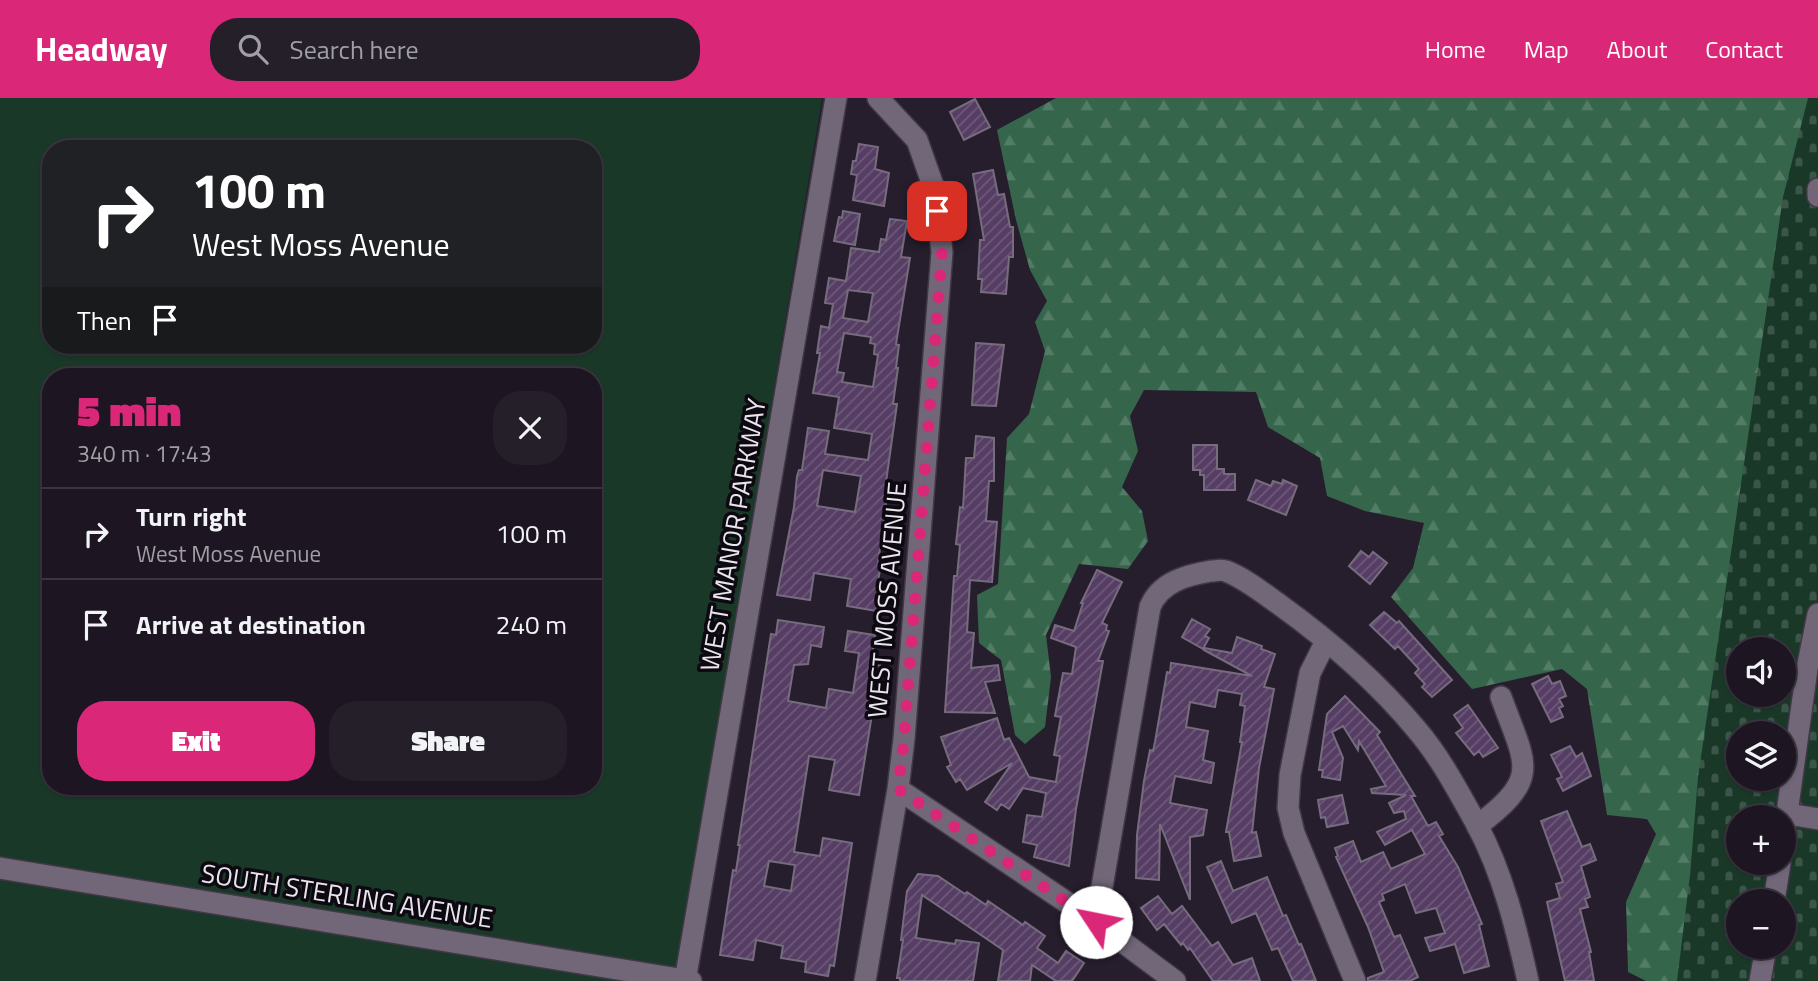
<!DOCTYPE html>
<html lang="en">
<head>
<meta charset="utf-8">
<style>
	:root { --surface:#1d1622; --page:#251f2a; --text:#f1f3f6; --muted:#a09fa5; --line:#3b3540; --accent:#db2777 }
	body { margin:0; font-family:"Titillium Web",sans-serif; background:var(--page); color:var(--text); height:100vh; display:flex; flex-direction:column; font-size:26px; white-space:nowrap }
	* { box-sizing:border-box; margin:0 }
	p { font-size:23px; color:var(--muted) }
	.icon { flex:none; width:38px; height:38px; fill:none; stroke:currentColor; stroke-width:2; stroke-linecap:round; stroke-linejoin:round }
	.map { position:relative; flex:1; overflow:hidden }
	.side { position:absolute; left:42px; top:270px; width:560px; height:427px; display:flex; flex-direction:column; background:var(--surface); border-radius:28px; box-shadow:0 2px 5px #0004,0 0 0 2px var(--line) }
	.side>* { flex:none }
	.top-card { position:absolute; left:42px; top:42px; width:560px; height:214px; border-radius:28px; box-shadow:0 2px 5px #0004,0 0 0 2px var(--line); background:#202124; color:#fff; overflow:hidden }
	.controls { position:absolute; left:1726px; top:539px; display:grid; gap:14px }
	.controls a { display:grid; place-items:center; width:70px; height:70px; border-radius:50%; background:var(--surface); box-shadow:0 2px 5px #0004,0 0 0 2px var(--line); font-size:35px }
	.pin { position:absolute; display:grid; place-items:center; width:60px; height:60px; color:#fff; margin:-30px; border-radius:14px; box-shadow:0 4px 10px #0006 }
	.me { position:absolute; width:77px; margin:-38px; rotate:304deg; stroke-linejoin:round; filter:drop-shadow(0 0 5px #0008) }
	.turn { display:flex; align-items:center; gap:24px; height:147px; padding:0 35px; font-size:32px }
	.turn .icon { width:91px; height:91px; stroke-width:2.5 }
	.turn b { display:block; font-size:49px; line-height:60px }
	.then { display:flex; align-items:center; height:66px; padding:0 35px; background:#0003; gap:14px; font-size:26px }
	.round { display:grid; place-items:center; flex:none; width:74px; height:74px; border-radius:28px; background:var(--page) }
	.head { display:flex; align-items:center; justify-content:space-between; height:119px; padding:0 35px }
	h1 { font-size:42px; font-weight:800; line-height:52px; color:var(--accent) }
	.action { display:flex; gap:14px; margin-top:auto; padding:14px 35px }
	.action a { flex:1; height:80px; border-radius:28px; background:var(--accent); color:#fff; font-size:28px; font-weight:800; line-height:80px; text-align:center }
	.action a+a { background:var(--page); color:var(--text) }
	ul { padding:0; list-style:none }
	li { display:flex; align-items:center; gap:21px; height:91px; padding:0 35px; border-top:2px solid var(--line) }
	li div { flex:1 }
	li b { display:block; font-size:26px }
	li em { font-style:normal }
	header { display:flex; align-items:center; gap:42px; box-sizing:border-box; height:98px; padding:0 35px; background:var(--accent); color:#fff }
	header strong { font-size:33px }
	nav { display:flex; gap:38px; margin-inline-start:auto; font-size:24px }
	.search { width:490px; height:63px; background:var(--page); display:flex; align-items:center; gap:18px; box-sizing:border-box; padding:0 24px; border-radius:28px; color:var(--muted); font-size:26px }
	.map>svg:first-child { display:block }
</style>
</head>
<body>
<header>
<strong>Headway</strong>
<div class="search"><svg class="icon" aria-label="search" viewBox="0 0 24 24"><circle cx="10" cy="10" r="6"/><path d="M15 15l6 6"/></svg>Search here</div>
<nav><a>Home</a><a>Map</a><a>About</a><a>Contact</a></nav>
</header>
<div class="map">
<svg width="1818" height="883" viewBox="0 0 1818 883">
	<defs>
		<pattern id="forest-firs" width="22" height="20" patternUnits="userSpaceOnUse" patternTransform="scale(1.75)"><rect width="22" height="20" fill="#35664b"/><path d="M5 1l3.5 6h-7zM16 11l3.5 6h-7z" fill="#527c65"/></pattern>
		<pattern id="cemetery-stones" width="16" height="16" patternUnits="userSpaceOnUse" patternTransform="scale(1.75)"><rect width="16" height="16" fill="#1a3828"/><path d="M2 7V4a2 2 0 0 1 4 0v3zM10 15v-3a2 2 0 0 1 4 0v3z" fill="#3b5548"/></pattern>
		<pattern id="building-hatch" width="6" height="6" patternUnits="userSpaceOnUse" patternTransform="scale(1.75)"><rect width="6" height="6" fill="#553d64"/><path d="M-1 1l2-2M0 6l6-6M5 7l2-2" fill="none" stroke="#6e597a"/></pattern>
	</defs>
	<rect width="100%" height="100%" fill="#271e2d"/>
	<path fill="#1a3828" fill-rule="evenodd" d="M0,0H822L676,883H0ZM51,51H593V247H51ZM51,278H593V688H51Z"/>
	<path fill="url(#forest-firs)" d="M1056,0H1818L1738,551V765L1715,800L1703,883H1646L1628,874L1626,804L1656,736L1647,721L1607,717L1587,591L1562,571L1472,591L1391,499L1413,470L1424,425L1365,413L1327,398L1320,360L1268,329L1256,294L1144,292L1130,318L1138,353L1122,389L1142,413L1148,443L1128,471L1079,466L1046,537L1051,579L1045,629L1025,646L1015,637L1001,562L979,545L977,497L998,486L1007,340L1029,316L1045,253L1035,224L1047,203L1030,172L1016,122L997,32Z"/>
	<path fill="url(#cemetery-stones)" fill-rule="evenodd" d="M1808,0H1818V883H1677L1690,777L1698,679L1756,284L1783,99ZM1738,551H1783V597H1738ZM1738,635H1783V681H1738ZM1738,719H1783V765H1738ZM1738,803H1783V849H1738Z"/>
	<path fill="url(#building-hatch)" stroke="#766c7e" stroke-width="2" fill-rule="evenodd" d="M975,1L990,29L964,42L950,14Z
		M859,46L878,49L875,71L889,75L884,108L853,102L857,77L851,76L853,63H856Z
		M993,72L998,97L1004,96L1010,129H1013V159H1009L1006,196L981,194L982,181H978L980,142H984L973,76Z
		M843,113L860,116L855,147L834,143L839,119L842,120Z
		M890,121L907,123L901,159L910,160L896,246L899,247L896,270H898L893,306H897L885,391H888L878,465L881,466L877,489V499H879L877,513L847,508L851,481L814,475L810,502L777,497L794,409L797,378L799,372H802L808,330L829,333L825,356L868,362L872,336L834,330L839,299L813,295L820,255H817L821,228L829,230L833,206L825,205L829,180L846,183L851,150L879,154L881,141L886,142ZM848,192L873,195L868,224L843,220ZM844,235L871,239L870,245L875,246L874,256L878,257L873,289L842,284L844,275L837,274ZM823,372L861,378L855,414L817,408Z
		M976,245L1004,247L996,308L972,307Z
		M976,338L994,340V383H989L986,423L997,424L992,484L970,482L967,534L974,535L971,570L998,567L1000,582L985,584L995,615L945,614L954,478H957L960,447L956,446L960,409L963,410L966,360H974Z
		M1193,347H1217V371H1224V376H1235V392H1204V377H1200V372H1193Z
		M1256,382L1271,388L1273,383L1282,386L1283,382L1297,388L1286,417L1248,402Z
		M1361,453L1369,459L1373,454L1387,465L1370,486L1349,468Z
		M1097,472L1122,484L1102,525L1107,527L1106,532L1109,533L1098,563H1103L1076,711L1069,768L1034,759L1037,747L1023,744L1027,717L1042,719L1046,695L1023,690L1009,711L1001,706L997,712L985,704L1012,665L967,692L960,681L956,684L947,669L951,667L941,639L997,620L1004,642L1009,640L1029,679L1056,684L1060,658L1054,657L1061,619L1055,618L1063,575L1072,576L1076,549L1051,540L1055,527L1074,533L1083,505H1081Z
		M1384,514L1397,525L1399,523L1452,582L1432,599L1422,589L1425,586L1415,575L1419,571L1398,548L1395,551L1370,527Z
		M1192,521L1210,531L1205,538L1209,540L1203,551L1182,539Z
		M778,522L824,529L821,549L811,547L808,566L794,567L788,603L826,610L829,591L853,595L859,555L845,553L848,533L875,537L871,566L880,567L859,697L829,692L835,662L809,658L794,754L820,758L823,740L852,745L834,868L830,867L828,878L805,874L806,864L781,860L783,848L756,842L753,862L720,857L733,772L736,773L740,747H738L771,536L776,537ZM769,763L795,767L791,793L764,788Z
		M1237,539L1262,548L1261,551L1275,556L1264,589L1274,591L1259,670L1252,735L1256,734L1261,758L1234,763L1229,734H1226L1242,644H1240L1245,608L1240,607L1242,596L1218,592L1215,609L1190,604L1186,629L1208,633L1203,662L1214,665L1211,685L1175,678L1170,705L1207,712L1203,737L1190,739V802L1160,726L1159,782L1136,780L1137,737L1144,683L1150,652L1153,653L1155,644L1167,574L1170,575L1171,565L1252,578L1204,552L1205,550L1232,555Z
		M1548,578L1552,586L1560,583L1566,598L1559,601L1563,608L1559,610L1563,619L1551,624L1532,586Z
		M1345,598L1380,634L1377,637L1415,698H1411L1428,728L1436,724L1443,736L1439,738L1458,769L1482,826L1479,827L1489,868L1464,875L1455,846L1430,853L1425,840L1445,835L1436,810L1416,815L1405,786L1382,796L1384,802L1379,804L1394,839L1400,837L1418,879L1410,883H1368V880L1384,874L1368,829L1336,759L1338,758L1335,750L1353,743L1361,764L1383,754L1391,771L1425,756L1412,732L1385,747L1377,734L1406,721L1404,713L1394,715L1389,705L1406,697L1372,695L1371,691L1386,688L1359,643L1358,652L1343,628L1332,634L1343,660L1340,682L1322,679L1323,672H1319L1327,616Z
		M1468,607L1498,650L1483,659L1479,653L1474,657L1456,635L1463,630L1454,617Z
		M1570,648L1576,659L1582,655L1591,678L1563,693L1557,681L1562,679L1551,657Z
		M1342,697L1348,725L1327,729L1325,719L1321,720L1318,702Z
		M1567,713L1582,749L1590,746L1596,762L1581,768L1590,799L1585,801L1588,809L1580,811L1591,854H1589L1594,883H1565L1547,804L1560,800L1556,786L1563,784L1541,723Z
		M1221,763L1233,793L1267,779L1283,818L1286,817L1299,847L1301,846L1316,883H1293L1278,850L1272,852L1256,815L1232,825L1207,769Z
		M918,776L938,778L965,796L967,794L986,807L988,803L1023,827L1025,824L1045,838L1037,850L1058,865L1066,853L1084,865L1072,883H1056L1032,867L1030,883H998L1003,852L922,797L916,840L955,846L956,842L979,845L973,883H900V880H897L903,842H901L907,793Z
		M1158,798L1172,816L1182,808L1212,848L1218,844L1233,867L1252,860L1260,883H1213L1190,850L1188,852L1183,845L1181,847L1164,826L1157,832L1141,810Z"/>
	<g fill="none" stroke-linecap="round" stroke-linejoin="round">
		<g stroke="#403845" stroke-width="24">
			<path id="minor" d="M1818,91V98
				M1326,543L1310,575L1290,677L1288,710L1294,735L1355,883
				M898,691L1096,824L1175,883
				M1788,716L1818,721
				M1477,728C1542,679 1526,668 1501,599
				M1783,744L1807,571L1818,516
				M0,770L691,883
				M1774,803L1780,765
				M1096,824L1150,509C1160,484 1187,477 1211,473C1216,473 1221,471 1226,473C1246,481 1263,495 1280,507C1330,543 1378,585 1417,632C1441,660 1459,695 1477,727C1503,776 1516,829 1528,883
				M685,883L836,0
				M865,883L898,691L904,641L942,154L935,93L917,42L878,0
				M1760,883L1766,849"/>
		</g>
		<use href="#minor" stroke="#716779" stroke-width="21"/>
	</g>
	<g fill="none" stroke-linecap="round" stroke-linejoin="round">
		<path stroke="#db2777" stroke-width="12" stroke-dasharray="0 21.6" d="M937,113L942,154L904,641L898,691L1096,824"/>
	</g>
	<g text-anchor="middle" stroke-width="7" stroke-linejoin="round" paint-order="stroke">
		<g font-size="26" fill="#eae4ee" stroke="#0d0910">
			<text transform="translate(733 437) rotate(-80)" y="9">WEST MANOR PARKWAY</text>
			<text transform="translate(887 502) rotate(-85)" y="9">WEST MOSS AVENUE</text>
			<text transform="translate(347 798) rotate(9)" y="9">SOUTH STERLING AVENUE</text>
		</g>
	</g>
</svg>
<div class="controls">
<a><svg class="icon" aria-label="sound" viewBox="0 0 24 24"><path d="M4 9h4l5-4v14l-5-4H4zM17 9q2 3 0 6"/></svg></a>
<a><svg class="icon" aria-label="layers" viewBox="0 0 24 24"><path d="M12 4l9 5-9 5-9-5zM3 14l9 5 9-5"/></svg></a>
<a>+</a>
<a>−</a>
</div>
<div class="pin" style="left:937px;top:113px;background:#d93025"><svg class="icon" aria-label="arrive" viewBox="0 0 24 24"><path d="M6 21V4h12l-3 4 3 4H6"/></svg></div>
<svg class="me" style="left:1096px;top:824px" viewBox="-20 -20 40 40"><circle r="19" fill="#fff"/><path d="M0-13L10 11 0 6-10 11z" fill="#db2777"/></svg>
<div class="top-card">
<div class="turn"><svg class="icon" aria-label="right" viewBox="0 0 24 24"><path d="M7 20v-9h11M14 6l5 5-5 5"/></svg><div><b>100 m</b>West Moss Avenue</div></div>
<div class="then">Then<svg class="icon" aria-label="arrive" viewBox="0 0 24 24"><path d="M6 21V4h12l-3 4 3 4H6"/></svg></div>
</div>
<section class="side">
<div class="head"><div><h1>5 min</h1><p>340 m · 17:43</p></div><a class="round"><svg class="icon" aria-label="close" viewBox="0 0 24 24"><path d="M6 6l12 12M18 6L6 18"/></svg></a></div>
<ul>
<li><svg class="icon" aria-label="right" viewBox="0 0 24 24"><path d="M7 20v-9h11M14 6l5 5-5 5"/></svg><div><b>Turn right</b><p>West Moss Avenue</p></div><em>100 m</em></li>
<li><svg class="icon" aria-label="arrive" viewBox="0 0 24 24"><path d="M6 21V4h12l-3 4 3 4H6"/></svg><div><b>Arrive at destination</b></div><em>240 m</em></li>
</ul>
<div class="action"><a>Exit</a><a>Share</a></div>
</section>
</div>
</body>
</html>
